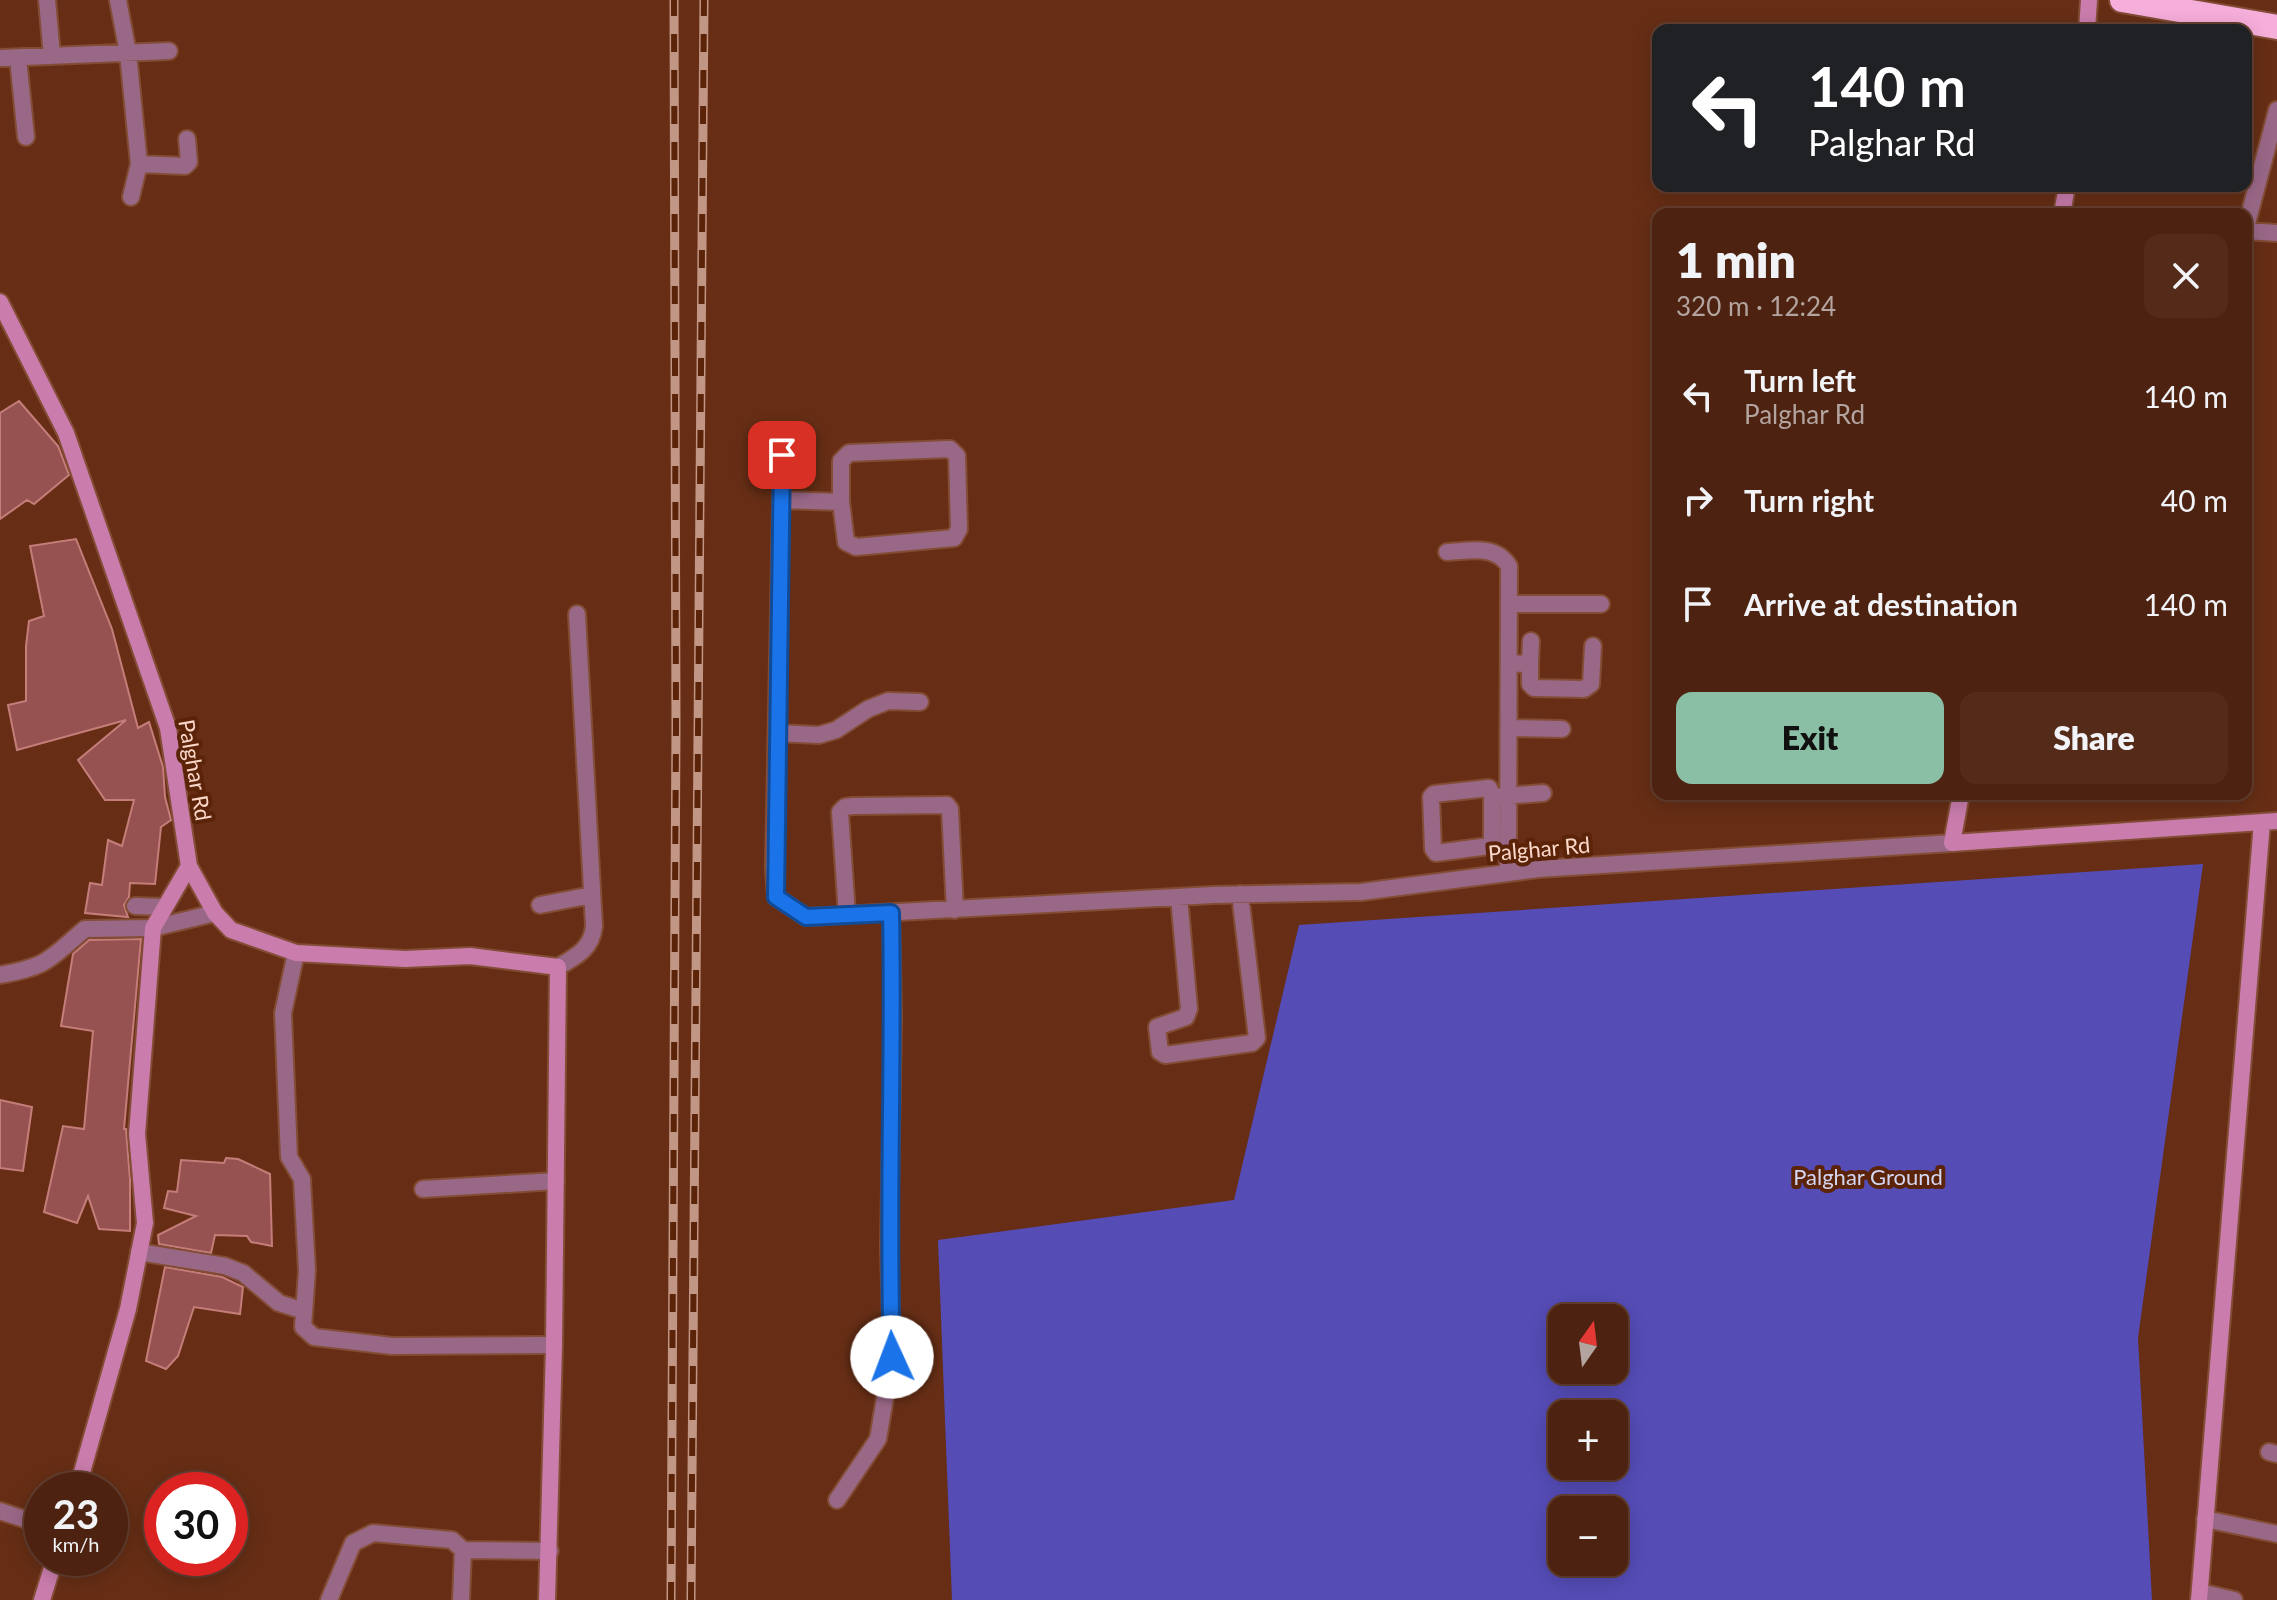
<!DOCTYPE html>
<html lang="en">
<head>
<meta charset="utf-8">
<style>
	:root { --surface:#4d2210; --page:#542a19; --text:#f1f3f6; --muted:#b3a49f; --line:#643f30; --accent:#8abfa5 }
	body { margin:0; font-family:Lato,sans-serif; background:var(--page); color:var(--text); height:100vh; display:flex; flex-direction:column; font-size:30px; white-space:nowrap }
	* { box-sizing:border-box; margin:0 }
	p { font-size:26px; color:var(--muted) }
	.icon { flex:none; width:44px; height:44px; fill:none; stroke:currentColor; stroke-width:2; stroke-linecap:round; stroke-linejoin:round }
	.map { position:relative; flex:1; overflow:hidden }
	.drawer { position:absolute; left:1652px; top:208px; width:600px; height:592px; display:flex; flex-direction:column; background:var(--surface); border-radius:16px; box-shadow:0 4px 20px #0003,0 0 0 2px var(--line) }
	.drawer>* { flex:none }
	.top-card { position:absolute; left:1652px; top:24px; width:600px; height:168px; border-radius:16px; box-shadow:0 4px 20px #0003,0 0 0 2px var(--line); background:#202124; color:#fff; overflow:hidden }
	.needle { width:52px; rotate:14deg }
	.controls { position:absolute; left:1548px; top:1304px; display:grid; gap:16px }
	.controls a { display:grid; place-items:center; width:80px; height:80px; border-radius:16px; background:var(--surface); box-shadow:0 4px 20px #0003,0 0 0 2px var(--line); font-size:40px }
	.speed { position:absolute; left:24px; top:1472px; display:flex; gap:16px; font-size:40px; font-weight:700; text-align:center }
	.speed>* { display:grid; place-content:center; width:104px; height:104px; border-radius:50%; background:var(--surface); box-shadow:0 4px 20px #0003,0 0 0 2px var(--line); line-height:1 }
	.speed small { font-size:20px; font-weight:400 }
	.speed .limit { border:12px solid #d22; background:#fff; color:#111 }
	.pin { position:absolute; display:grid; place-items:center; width:68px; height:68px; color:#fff; margin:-34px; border-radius:16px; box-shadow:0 4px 12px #0006 }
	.me { position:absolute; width:88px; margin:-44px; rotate:358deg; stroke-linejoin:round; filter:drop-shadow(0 0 6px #0008) }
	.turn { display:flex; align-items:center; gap:28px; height:168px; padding:0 24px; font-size:36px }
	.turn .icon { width:104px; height:104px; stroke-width:2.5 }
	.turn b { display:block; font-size:56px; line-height:68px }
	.round { display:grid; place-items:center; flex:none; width:84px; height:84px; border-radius:16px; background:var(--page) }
	.summary { display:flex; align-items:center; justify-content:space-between; height:136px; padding:0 24px }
	h1 { font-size:48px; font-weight:800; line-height:60px }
	.action { display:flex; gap:16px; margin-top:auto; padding:16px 24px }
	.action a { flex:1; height:92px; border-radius:16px; background:var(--accent); color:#111; font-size:32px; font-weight:800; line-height:92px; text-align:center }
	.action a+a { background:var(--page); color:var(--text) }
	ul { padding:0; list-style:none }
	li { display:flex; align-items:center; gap:24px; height:104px; padding:0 24px }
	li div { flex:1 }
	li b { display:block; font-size:30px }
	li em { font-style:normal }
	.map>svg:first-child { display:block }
</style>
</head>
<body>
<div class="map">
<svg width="2277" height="1600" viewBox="0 0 2277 1600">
	<rect width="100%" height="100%" fill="#672e15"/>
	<path fill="#554cb6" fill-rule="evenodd" d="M2203,864L2138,1338L2152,1600H952L938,1240L1234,1200L1299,925ZM1562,1318H1614V1370H1562ZM1562,1414H1614V1466H1562ZM1562,1510H1614V1562H1562Z"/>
	<path fill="#965250" stroke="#c57d7a" stroke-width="2" d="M19,401L58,446L69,475L34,504L27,500L0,519V413Z
		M76,539L112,629L138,728L149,722L163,767L165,797L171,820L161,827L155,884L130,883L129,897L124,905L128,917L85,913L90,883L102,885L108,840L122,846L134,800H105L78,760L126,720L17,750L8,705L26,701V646L29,621L44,616L30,546Z
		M141,939L124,1129H126L130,1180V1231L99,1229L88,1196L77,1223L44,1212L63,1126L84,1129L93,1031L61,1026L73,954L89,940Z
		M0,1100L32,1107L23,1171L0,1168Z
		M226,1158L238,1159L270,1174L272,1246L251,1242L247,1236L215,1235L211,1253L159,1244L158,1235L196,1216L164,1208L168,1191L177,1192L181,1160L224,1163Z
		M165,1267L222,1277L243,1287L240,1314L194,1307L178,1356L166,1369L146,1361Z"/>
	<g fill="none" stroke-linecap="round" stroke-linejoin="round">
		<g stroke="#824c35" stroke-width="20">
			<path id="street" d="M47,0L52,56
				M118,0L128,53L139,164L131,197
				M0,58L169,51
				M18,58L26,137
				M139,164L185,166L189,162L187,139
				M2246,227L2277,110
				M2246,231L2277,233
				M782,455L774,868L776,897L806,917L1213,895L1361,892L1538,869L1952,843
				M781,500L841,502V461L849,453L950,449L957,456L959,529L954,538L856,547L846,542L841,502
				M1447,552C1470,551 1495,544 1509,566L1508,873
				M1509,604H1601
				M1509,663L1530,664V684L1534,688L1584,689L1591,684L1593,646
				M1530,664L1531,641
				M1509,728L1562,729
				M777,733L819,735L836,730L868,709L888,701L920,702
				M1492,797V841L1489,846L1436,853L1433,849L1431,797L1434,794L1489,788L1492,797L1543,793
				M1179,897L1189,1009L1186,1017L1157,1027L1160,1052L1165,1055L1252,1043L1257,1038L1240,894
				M540,905L592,895
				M135,906L164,907
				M847,915L840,812L845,807L853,806L947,805L950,809L955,910
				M296,953L283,1013L289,1157L302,1179L307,1271L303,1327L314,1337L392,1346L554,1345
				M558,967C577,956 592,948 594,926L577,614
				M0,975C50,966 49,959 85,929L153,928L215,913
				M423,1189L556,1181
				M139,1252L225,1266L243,1273L279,1303L304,1311
				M2269,1452L2277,1454
				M837,1500L878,1439L892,1357L889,1247L893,1017L891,913
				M0,1511L42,1525
				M2205,1519L2277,1534
				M463,1550L550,1551
				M2200,1592L2234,1600
				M329,1600L353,1543L373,1533L452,1540L463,1550L461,1600"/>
		</g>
		<g stroke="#824c35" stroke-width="20">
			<path id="secondary" d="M2087,30L2089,0
				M2062,214L2067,186
				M0,302L66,433L168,728L189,866L215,913L231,930L296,953L405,959L470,956L558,967L554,1345L547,1600
				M1961,794L1952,843L2277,821
				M77,1490L128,1309L145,1223L137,1134L153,928L189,866
				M42,1600L55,1558
				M2199,1600L2262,822"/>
		</g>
		<g stroke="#824c35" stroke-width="28">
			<path id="highway" d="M2122,0L2277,27"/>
		</g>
		<use href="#street" stroke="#9a6887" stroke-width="16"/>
		<use href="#secondary" stroke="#ca7dad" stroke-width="16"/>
		<use href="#highway" stroke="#f6aeda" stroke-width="24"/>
		<g stroke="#c29684" stroke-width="9">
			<path id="rail" d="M671,1600L676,727L674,0
				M691,1600L704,0"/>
		</g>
		<use href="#rail" stroke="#5b2308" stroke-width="6" stroke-dasharray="18" stroke-linecap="butt"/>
	</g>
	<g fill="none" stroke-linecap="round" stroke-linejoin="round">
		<g stroke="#114b97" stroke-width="20">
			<path id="route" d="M782,455L776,897L806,917L891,913C894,1061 887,1209 892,1357"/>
		</g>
		<use href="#route" stroke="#1a73e8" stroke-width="14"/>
	</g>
	<g text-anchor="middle" stroke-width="8" stroke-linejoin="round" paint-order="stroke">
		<g font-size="22" fill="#fbd7c9" stroke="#5b2308">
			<text transform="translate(195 770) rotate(80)" y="8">Palghar Rd</text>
			<text transform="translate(1539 849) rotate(-5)" y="8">Palghar Rd</text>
		</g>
		<g font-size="22" fill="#d4d6f3" stroke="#5b2308">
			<text x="1868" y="1185">Palghar Ground</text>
		</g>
	</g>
</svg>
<div class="controls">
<a><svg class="needle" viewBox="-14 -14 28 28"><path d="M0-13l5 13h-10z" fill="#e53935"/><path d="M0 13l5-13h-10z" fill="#b3a49f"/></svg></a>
<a>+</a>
<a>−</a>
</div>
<div class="speed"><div>23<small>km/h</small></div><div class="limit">30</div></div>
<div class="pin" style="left:782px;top:455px;background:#d93025"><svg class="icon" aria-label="arrive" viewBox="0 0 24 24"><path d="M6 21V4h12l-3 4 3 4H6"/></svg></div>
<svg class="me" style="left:892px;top:1357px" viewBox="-20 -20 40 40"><circle r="19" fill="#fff"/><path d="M0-13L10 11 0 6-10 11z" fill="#1a73e8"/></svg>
<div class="top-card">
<div class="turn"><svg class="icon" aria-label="left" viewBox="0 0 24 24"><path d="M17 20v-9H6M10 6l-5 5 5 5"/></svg><div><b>140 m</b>Palghar Rd</div></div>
</div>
<section class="drawer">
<div class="summary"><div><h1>1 min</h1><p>320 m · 12:24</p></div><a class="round"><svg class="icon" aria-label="close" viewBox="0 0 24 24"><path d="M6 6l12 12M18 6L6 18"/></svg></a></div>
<ul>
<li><svg class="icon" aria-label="left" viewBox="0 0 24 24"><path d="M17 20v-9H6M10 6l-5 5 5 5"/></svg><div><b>Turn left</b><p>Palghar Rd</p></div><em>140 m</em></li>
<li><svg class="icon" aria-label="right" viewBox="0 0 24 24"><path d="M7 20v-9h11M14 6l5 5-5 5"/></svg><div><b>Turn right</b></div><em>40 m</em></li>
<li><svg class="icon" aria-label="arrive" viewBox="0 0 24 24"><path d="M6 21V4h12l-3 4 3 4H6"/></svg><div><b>Arrive at destination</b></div><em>140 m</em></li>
</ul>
<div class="action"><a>Exit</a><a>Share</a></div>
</section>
</div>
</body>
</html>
